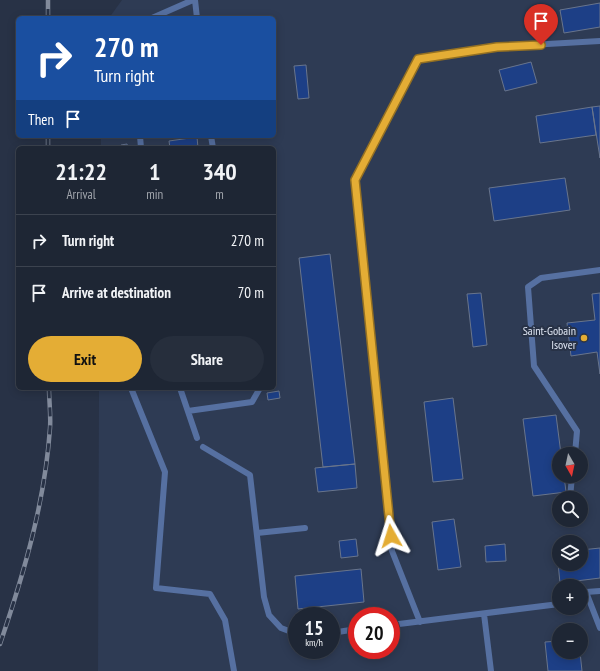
<!DOCTYPE html>
<html lang="en">
<head>
<meta charset="utf-8">
<style>
	:root { --surface:#1e2634; --page:#262e3c; --text:#f1f3f6; --muted:#a1a5ac; --line:#3c434f; --accent:#e4ad35 }
	body { margin:0; font-family:"PT Sans Narrow",sans-serif; background:var(--page); color:var(--text); height:100vh; display:flex; flex-direction:column; font-size:15px; white-space:nowrap }
	* { box-sizing:border-box; margin:0 }
	p { font-size:13px; color:var(--muted) }
	.icon { flex:none; width:22px; height:22px; fill:none; stroke:currentColor; stroke-width:2; stroke-linecap:round; stroke-linejoin:round }
	.map { position:relative; flex:1; overflow:hidden }
	.drawer { position:absolute; left:16px; top:146px; width:260px; height:244px; display:flex; flex-direction:column; background:var(--surface); border-radius:6px; box-shadow:0 2px 10px #0003,0 0 0 1px var(--line) }
	.drawer>* { flex:none }
	.guide { position:absolute; left:16px; top:16px; width:260px; height:122px; border-radius:6px; box-shadow:0 2px 10px #0003,0 0 0 1px var(--line); background:#1a4fa0; color:#fff; overflow:hidden }
	.needle { width:26px; rotate:171deg }
	.buttons { position:absolute; left:552px; top:447px; display:grid; gap:8px }
	.buttons a { display:grid; place-items:center; width:36px; height:36px; border-radius:50%; background:var(--surface); box-shadow:0 2px 10px #0003,0 0 0 1px var(--line); font-size:20px }
	.speed { position:absolute; left:288px; top:607px; display:flex; gap:8px; font-size:20px; font-weight:700; text-align:center }
	.speed>* { display:grid; place-content:center; width:52px; height:52px; border-radius:50%; background:var(--surface); box-shadow:0 2px 10px #0003,0 0 0 1px var(--line); line-height:1 }
	.speed small { font-size:10px; font-weight:400 }
	.speed .limit { border:6px solid #d22; background:#fff; color:#111 }
	.pin { position:absolute; display:grid; place-items:center; width:34px; height:34px; color:#fff; margin:-41px -17px; border-radius:50% 50% 50% 0; rotate:-45deg; box-shadow:0 0 4px #0007 }
	.pin .icon { rotate:45deg }
	.me { position:absolute; width:44px; margin:-22px; rotate:354deg; stroke-linejoin:round; filter:drop-shadow(0 0 3px #0008) }
	.turn { display:flex; align-items:center; gap:14px; height:84px; padding:0 12px; font-size:18px }
	.turn .icon { width:52px; height:52px; stroke-width:2.5 }
	.turn b { display:block; font-size:28px; line-height:34px }
	.then { display:flex; align-items:center; height:38px; padding:0 12px; background:#0003; gap:8px; font-size:15px }
	.eta { display:flex; justify-content:space-evenly; align-items:center; height:68px; text-align:center }
	.eta b { font-size:24px; font-weight:700; line-height:28px }
	.cta { display:flex; gap:8px; margin-top:auto; padding:8px 12px }
	.cta a { flex:1; height:46px; border-radius:24px; background:var(--accent); color:#111; font-size:16px; font-weight:700; line-height:46px; text-align:center }
	.cta a+a { background:var(--page); color:var(--text) }
	ul { padding:0; list-style:none }
	li { display:flex; align-items:center; gap:12px; height:52px; padding:0 12px; border-top:1px solid var(--line) }
	li div { flex:1 }
	li b { display:block; font-size:15px }
	li em { font-style:normal }
	.map>svg:first-child { display:block }
</style>
</head>
<body>
<div class="map">
<svg width="600" height="671" viewBox="0 0 600 671">
	<rect width="100%" height="100%" fill="#283246"/>
	<path fill="#2e3b54" fill-rule="evenodd" d="M122,0H600V671H98L99,388H274V148H101V136H274V18H109ZM559,454H581V476H559ZM559,498H581V520H559ZM559,542H581V564H559ZM559,586H581V608H559ZM297,616H331V650H297ZM357,616H391V650H357ZM559,630H581V652H559Z"/>
	<path fill="#1d3f86" stroke="#69758c" d="M600,3V27L564,33L560,10Z
		M531,62L537,83L505,91L499,70Z
		M306,65L309,98L298,99L294,66Z
		M600,106V158L592,107Z
		M592,107L596,135L540,143L536,116Z
		M197,137L198,148H170L169,141Z
		M127,144L128,148H120H121V145Z
		M565,178L570,210L494,221L489,188Z
		M330,254L355,464L323,467L299,258Z
		M481,293L487,345L473,347L467,294Z
		M600,293V374L597,352L571,356L567,323L595,320L592,294Z
		M279,391L280,398L268,400L267,393Z
		M453,398L463,479L433,482L424,402Z
		M556,415L561,454H559V476H564L566,492L533,496L523,419Z
		M355,464L357,488L318,492L315,468Z
		M454,519L461,567L438,570L432,522Z
		M356,539L358,556L341,558L339,541Z
		M505,544L506,561L486,562L485,546Z
		M600,548V578L560,583L557,553L559,552V564H581V550Z
		M361,569L364,602L298,609L295,576Z
		M559,641V652H580L582,671H548L545,642Z"/>
	<g fill="none" stroke-linecap="round" stroke-linejoin="round">
		<path stroke="#5670a1" stroke-width="6" d="M195,0L197,18
			M152,18L193,0
			M140,136L141,148
			M211,136L213,148
			M131,388L165,472L156,588L210,594L225,620L234,671
			M180,388L197,438
			M188,411L252,402L260,388
			M203,447L250,475L264,597L269,615L281,628L297,634
			M575,454L577,431L534,366L528,287L541,278L600,270
			M570,498L572,476
			M257,533L305,528
			M586,592L600,628
			M581,595L586,592L600,591
			M484,614L491,671
			M420,622L392,551L355,180L418,59L497,47L600,41
			M391,625L559,604
			M331,633L357,629"/>
		<g stroke="#818a9b" stroke-width="4.5">
			<path id="rail" d="M48,18V0
				M48,148V136
				M0,644C24,573 45,502 50,428C51,415 49,401 49,388"/>
		</g>
		<use href="#rail" stroke="#283246" stroke-width="3" stroke-dasharray="9" stroke-linecap="butt"/>
	</g>
	<g fill="none" stroke-linecap="round" stroke-linejoin="round">
		<g stroke="#947022" stroke-width="10">
			<path id="route" d="M391,536L355,180L418,59L497,47L541,45"/>
		</g>
		<use href="#route" stroke="#e4ad35" stroke-width="7"/>
	</g>
	<circle fill="#e4ad35" stroke="#283246" stroke-width="1.5" cx="584" cy="338" r="4"/>
	<g text-anchor="middle" stroke-width="4" stroke-linejoin="round" paint-order="stroke">
		<g font-size="12" fill="#e1e8f5" stroke="#283246" text-anchor="end">
			<text x="576" y="335">Saint-Gobain<tspan x="576" dy="14">Isover</tspan></text>
		</g>
	</g>
</svg>
<div class="buttons">
<a><svg class="needle" viewBox="-14 -14 28 28"><path d="M0-13l5 13h-10z" fill="#e53935"/><path d="M0 13l5-13h-10z" fill="#a1a5ac"/></svg></a>
<a><svg class="icon" aria-label="search" viewBox="0 0 24 24"><circle cx="10" cy="10" r="6"/><path d="M15 15l6 6"/></svg></a>
<a><svg class="icon" aria-label="layers" viewBox="0 0 24 24"><path d="M12 4l9 5-9 5-9-5zM3 14l9 5 9-5"/></svg></a>
<a>+</a>
<a>−</a>
</div>
<div class="speed"><div>15<small>km/h</small></div><div class="limit">20</div></div>
<div class="pin" style="left:541px;top:45px;background:#d93025"><svg class="icon" aria-label="arrive" viewBox="0 0 24 24"><path d="M6 21V4h12l-3 4 3 4H6"/></svg></div>
<svg class="me" style="left:391px;top:536px" viewBox="-20 -20 40 40"><path d="M0-17L14 15 0 8-14 15z" fill="#e4ad35" stroke="#fff" stroke-width="4"/></svg>
<div class="guide">
<div class="turn"><svg class="icon" aria-label="right" viewBox="0 0 24 24"><path d="M7 20v-9h11M14 6l5 5-5 5"/></svg><div><b>270 m</b>Turn right</div></div>
<div class="then">Then<svg class="icon" aria-label="arrive" viewBox="0 0 24 24"><path d="M6 21V4h12l-3 4 3 4H6"/></svg></div>
</div>
<section class="drawer">
<div class="eta">
<div><b>21:22</b><p>Arrival</p></div>
<div><b>1</b><p>min</p></div>
<div><b>340</b><p>m</p></div>
</div>
<ul>
<li><svg class="icon" aria-label="right" viewBox="0 0 24 24"><path d="M7 20v-9h11M14 6l5 5-5 5"/></svg><div><b>Turn right</b></div><em>270 m</em></li>
<li><svg class="icon" aria-label="arrive" viewBox="0 0 24 24"><path d="M6 21V4h12l-3 4 3 4H6"/></svg><div><b>Arrive at destination</b></div><em>70 m</em></li>
</ul>
<div class="cta"><a>Exit</a><a>Share</a></div>
</section>
</div>
</body>
</html>
